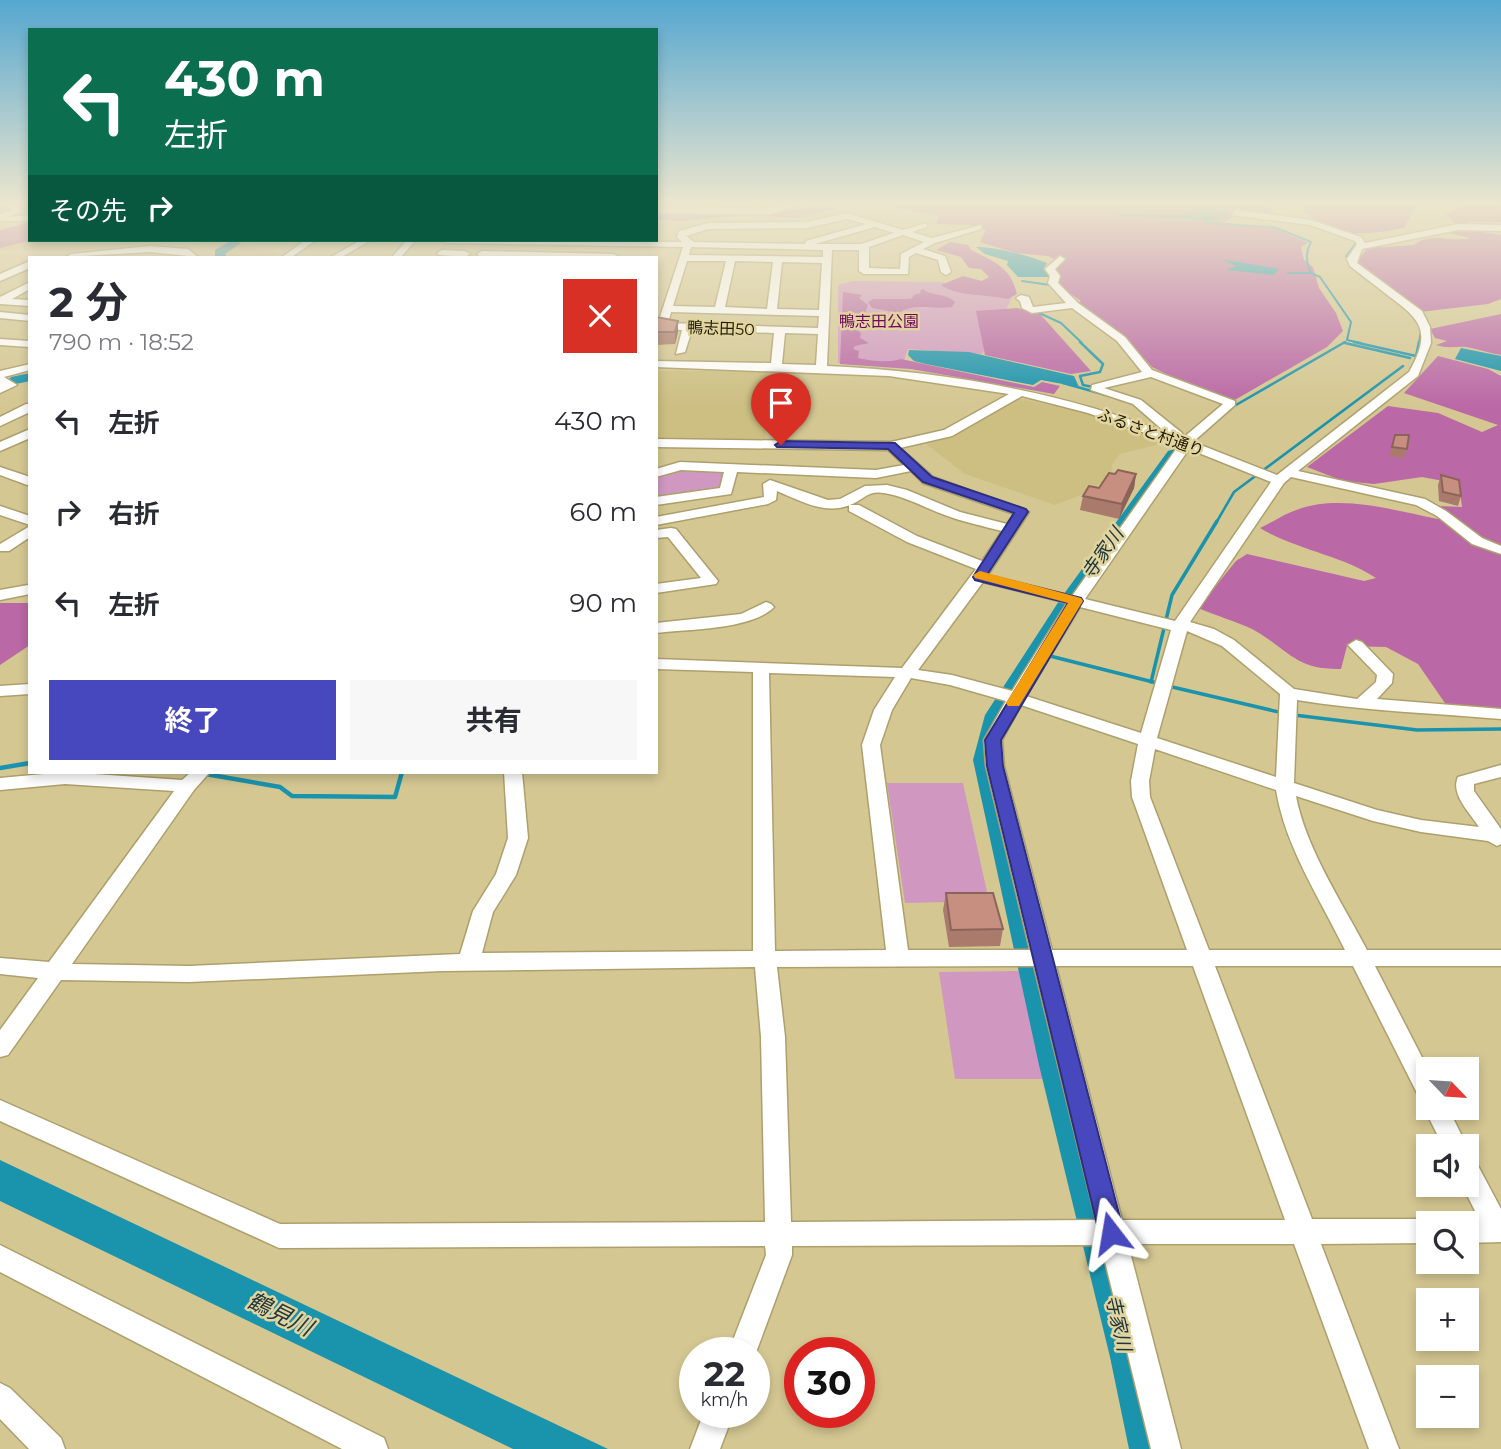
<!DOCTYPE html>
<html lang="ja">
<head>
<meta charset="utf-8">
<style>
	:root { --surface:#fff; --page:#f7f7f7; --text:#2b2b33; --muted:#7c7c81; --accent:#4748be }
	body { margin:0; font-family:Montserrat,"Noto Sans JP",sans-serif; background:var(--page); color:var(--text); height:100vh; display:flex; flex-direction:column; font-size:26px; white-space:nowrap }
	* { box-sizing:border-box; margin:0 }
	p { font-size:23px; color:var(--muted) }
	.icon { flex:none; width:38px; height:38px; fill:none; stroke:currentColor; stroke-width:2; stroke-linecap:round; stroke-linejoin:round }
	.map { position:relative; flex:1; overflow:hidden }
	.sheet { position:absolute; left:28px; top:256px; width:630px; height:518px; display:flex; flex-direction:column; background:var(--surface); border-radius:0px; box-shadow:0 4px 10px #0003 }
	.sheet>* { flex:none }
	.hud { position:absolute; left:28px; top:28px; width:630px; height:214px; border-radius:0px; box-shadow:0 4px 10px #0003; background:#0b6e4f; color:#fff; overflow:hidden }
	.needle { width:46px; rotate:115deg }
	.tools { position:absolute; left:1416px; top:1057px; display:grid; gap:14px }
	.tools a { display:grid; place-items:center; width:63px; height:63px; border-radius:0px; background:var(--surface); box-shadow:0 4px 10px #0003; font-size:35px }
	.speed { position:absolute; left:679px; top:1337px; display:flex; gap:14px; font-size:35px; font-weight:700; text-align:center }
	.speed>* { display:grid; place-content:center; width:91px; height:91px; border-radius:50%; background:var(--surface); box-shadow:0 4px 10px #0003; line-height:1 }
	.speed small { font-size:18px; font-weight:400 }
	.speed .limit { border:10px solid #d22; background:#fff; color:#111 }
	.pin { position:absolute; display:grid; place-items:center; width:60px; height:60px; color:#fff; margin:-72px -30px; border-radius:50% 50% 50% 0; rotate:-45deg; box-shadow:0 0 7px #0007 }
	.pin .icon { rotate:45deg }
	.me { position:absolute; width:77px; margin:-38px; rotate:346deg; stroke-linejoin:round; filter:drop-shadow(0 0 5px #0008) }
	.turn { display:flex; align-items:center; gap:24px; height:147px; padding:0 21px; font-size:32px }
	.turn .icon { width:91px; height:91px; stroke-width:2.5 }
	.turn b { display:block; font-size:49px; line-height:60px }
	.then { display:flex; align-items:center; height:66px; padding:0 21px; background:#0003; gap:14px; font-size:26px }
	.round { display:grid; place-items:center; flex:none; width:74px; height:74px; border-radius:0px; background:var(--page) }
	.headline { display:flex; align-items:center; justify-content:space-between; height:119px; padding:0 21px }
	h1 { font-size:42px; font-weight:700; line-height:52px }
	.button { display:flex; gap:14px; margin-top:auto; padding:14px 21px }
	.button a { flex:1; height:80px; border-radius:0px; background:var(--accent); color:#fff; font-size:28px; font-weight:700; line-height:80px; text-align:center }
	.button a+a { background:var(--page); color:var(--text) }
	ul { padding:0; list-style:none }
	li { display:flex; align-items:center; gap:21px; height:91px; padding:0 21px }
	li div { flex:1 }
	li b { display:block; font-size:26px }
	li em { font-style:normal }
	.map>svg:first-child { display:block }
</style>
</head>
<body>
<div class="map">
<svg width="1501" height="1449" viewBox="0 0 1501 1449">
	<rect width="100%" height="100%" fill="#d4c792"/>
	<path fill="#cdbf82" d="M30,240H241L238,243L285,255L223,257L222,253L225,249L217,244L163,241L58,253L19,249L0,251V242Z
		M656,371H774L765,440L656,439Z
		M1018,398L1097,416L1168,442L1120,454L1112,464L1111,477L1088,492L1055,505L965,474L926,444L951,436Z"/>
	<path fill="#d098c1" d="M853,281L942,282L1012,298L982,354L908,349L902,366L838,363V285Z
		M680,468L726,472L722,488L656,499V475Z
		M887,783H963L989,901L905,903Z
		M1021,971L1045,1079H955L939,972Z"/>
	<path fill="#ba68a6" d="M882,204H1178L1195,213L1171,215L1118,212L1127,216L1215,221L1230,213L1197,204H1265L1272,210C1257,221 1243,207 1224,223L1274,228L1308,243L1301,247L1304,260L1313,267L1319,288L1336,313L1343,331L1327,347L1233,401L1197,389L1152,367L1120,332L1077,303L1081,301L1056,284L1048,268L1058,261L1048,256L1016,253L980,242L986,230L971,225L936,224L939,216Z
		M1299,204H1417L1404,228C1364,235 1326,241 1299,204Z
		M1465,204H1501V222H1468L1470,225L1459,226L1445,215Z
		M828,205L834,209L796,218L745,215L680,221L656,219V213L707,209L779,212Z
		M30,222V240H33L0,248V230Z
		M1458,228L1501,235V299L1488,304L1420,312L1357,261L1368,248L1414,245C1430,231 1453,243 1471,238L1444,232Z
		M950,242L968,245L971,250C993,261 1011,267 1017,294L1008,299C988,294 957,297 941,285L963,276L982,281L989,277L981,269L969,268L961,257L936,250Z
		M923,289C932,297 945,292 955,302L952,307C935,310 914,302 899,313L872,308L868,302L873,299H911L914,295L921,293L920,291Z
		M843,292L862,295L859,298L868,305L863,320L855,322L859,327L854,328L861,333L860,338L869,343L855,346L853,349L859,351L858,358C870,361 889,363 901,359L1034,387L1042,382L1060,386L1054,394L911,369L840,364Z
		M1017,308L1040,314L1091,371L1071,374L985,355L976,311Z
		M1501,314V355C1489,353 1477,349 1466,347C1455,346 1448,349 1436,345L1447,341L1435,338L1430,329Z
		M1438,356L1488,369L1501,376V714L1447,706L1418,664L1386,647L1347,646L1341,669C1295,670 1289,650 1254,630C1236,621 1216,616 1198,608L1236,561L1247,554L1364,581L1376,578C1341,555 1296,550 1260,528C1273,522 1286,513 1299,509C1342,494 1396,511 1438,519V506L1462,507L1459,484L1422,477L1374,484L1343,481L1307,467L1388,406L1438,413L1482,432L1498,425L1404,393Z
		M0,603H30V645L0,665Z"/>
	<path fill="#1a93ad" d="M1178,204H1197L1231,213L1215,221L1127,216L1114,213L1171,215L1195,212Z
		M976,247C997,247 1027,255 1047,263L1044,268L1051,277H1018L1007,265L1008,261L985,254Z
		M1221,259L1279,269L1274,275L1226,270L1236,266Z
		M1461,348L1501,356V371L1455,359Z
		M909,350L969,352L1074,376L1079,387L1041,380L1033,385L1022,383L926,364L914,361L908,355Z
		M0,1160L608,1449H513L0,1201Z"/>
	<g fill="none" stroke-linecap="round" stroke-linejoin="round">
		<path stroke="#1a93ad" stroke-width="2" d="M1205,218L1207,223L1274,227L1311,242C1305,253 1306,262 1311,273L1320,277L1351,322L1347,340
			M1354,239L1356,243L1346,256C1351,270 1362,276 1374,284
			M235,243L242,240
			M1288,273H1311
			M1022,281L1050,285
			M1037,312L1061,323L1082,343
			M1347,340L1361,343
			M1343,343L1345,342
			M1419,343L1421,331"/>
		<path stroke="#1a93ad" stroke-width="2.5" d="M1080,342L1103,364L1100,372L1080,376L1083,385L1093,387
			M1354,342L1416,356L1419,342
			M1345,343L1410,358
			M1063,383L1106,395
			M1108,390L1143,402
			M1236,405L1345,342
			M1216,523L1234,492L1403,366"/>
		<path stroke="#1a93ad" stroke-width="3.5" d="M1046,655L1157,683
			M1151,682L1172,595L1217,521
			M1168,686L1283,713
			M1294,715L1417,730L1501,729"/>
		<path stroke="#1a93ad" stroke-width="4.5" d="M0,768L30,763
			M194,772L280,787L292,796L395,797L402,772"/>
		<path fill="#1a93ad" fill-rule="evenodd" d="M231,241L241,243L225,254L227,257H215V250Z
			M30,373V381L16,384L9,380L11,377Z
			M1174,449L1182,454L1077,603L1007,715L997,760L1069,1065L1148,1357L1169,1449H1129L1110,1357L1039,1065L973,760L985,715L1061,598L1168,451Z"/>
		<g stroke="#ada06d" stroke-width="3">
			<path id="minor" d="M6,204H16L20,208L18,213L9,217L30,215V221H0V214L11,210Z
				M787,204H803L770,214L656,213V207L770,208Z
				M1235,210L1311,220L1361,237L1365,243L1458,224L1501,225V231L1458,230L1362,249L1357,263L1422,311L1430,327L1431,343L1418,376L1298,471L1425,499L1446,511L1482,538L1501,546V554L1472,544L1437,516L1416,505L1291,477L1284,483L1190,622L1214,629L1234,640L1294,689L1357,699L1376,682L1377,675L1348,645L1356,640L1362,642L1393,674L1392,683L1377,699L1501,709V719C1433,713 1364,711 1297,700L1294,783L1377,810L1421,820L1479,827C1470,813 1450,794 1458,777L1501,765V777L1474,784V791L1501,829V844L1497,846L1488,841L1421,832L1373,821L1296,796C1305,847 1343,904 1367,950H1501V966H1375L1428,1069V1108H1448L1467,1146L1466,1148L1443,1146L1424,1108L1427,1102L1420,1099L1353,966H1215L1312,1219H1428L1438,1223H1428V1243L1321,1244L1399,1449H1369L1294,1244H1128L1181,1449H1151L1101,1245L792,1246V1255L754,1358V1353H728L766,1255L765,1246L279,1248L0,1121V1100L280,1224L765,1222L761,1037L755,967L442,971L189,982L61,980L8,1055L0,1057V1030L38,978L0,974V958L49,962L174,791L65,784L0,790V778L65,772L182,780L191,772H210L194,790L72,964L189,966L460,954L473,911L496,874L508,838L504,772H522L528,838L516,875L493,912L482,953L753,951V672L656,669V659L902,668L976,569L907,542L849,511V505H859L917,536L982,561L1002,531C983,526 963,522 945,515C925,508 905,496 884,493C868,490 863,500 850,505C824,515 801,501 777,491L776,500L768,504L656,525V517L764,497L763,484L770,480L828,500L840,499L865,486L887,485L907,490L960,512L1007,524L1014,514L923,483L911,471L876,478L737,472L731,494L656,505V497L720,488L724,472L681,470L656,477V469L680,462L876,470L904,465L888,450L656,447V439L891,442L944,430L1009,394L889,376L656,367V361L771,363L774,333L692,330L685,352L676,354L682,330L662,329L657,326L683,247L445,243L441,240L682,242L677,237L679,231L708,223L807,222L847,213L903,230L927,223V227L912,232L932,238L981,225V229L935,243L923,249L945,256L951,272L946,275L941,272L938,260L916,253L909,257L908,274H864L859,271V250H832L827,366C943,371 1056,391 1165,432L1133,404L1091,390L1092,385L1142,372L1117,341L1072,308L1032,313L1022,308L1020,301L1016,298L1021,295L1029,297L1033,307L1066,303L1048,283L1050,276L1045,269L1060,256L1065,259L1055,269L1060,276L1058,283L1078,303L1125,337L1152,370L1235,401V405L1193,442L1277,475L1409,372C1431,333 1423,321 1390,297C1377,287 1363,276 1350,266L1347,259L1357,244L1355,241L1310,225L1232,215ZM847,219L866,224L806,241L805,244L694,242L686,236L708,229L807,228ZM875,227L894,233L861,244H815ZM903,235L924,242L901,254L900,269L869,268V247ZM691,247L823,250V257L689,255ZM687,261H726L715,307L673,306ZM735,261L773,262L767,309L725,307ZM782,262L822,263L819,310L777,309ZM671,312L819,316L818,328L668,323ZM785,333L818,334L816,365L782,364ZM1151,377L1223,404L1183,438L1182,433L1141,400L1104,388ZM1022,396L1088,413L1179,445L1072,596L988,575L1029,512L933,477L900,448L952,436ZM1189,449L1271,482L1175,621L1085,599ZM983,582L1067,603L1012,691L952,675L918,670ZM1080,607L1171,630L1141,733L1026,696ZM1187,631L1222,646L1280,694L1276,777L1157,738ZM769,673L895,677L874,710L862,745L886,950L775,951ZM911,678L950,685L1006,701L984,740L986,766L1030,950H908L880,745L892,710ZM1021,705L1138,744L1131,781L1132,797L1187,950H1052L1004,766L1002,740ZM1155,749L1276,790C1285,846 1320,899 1345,950H1209L1150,797L1149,781ZM1034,966L1096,1220L791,1222L785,1037L777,967ZM1056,966H1193L1285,1220H1122Z
				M306,240H316L292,257H282Z
				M361,240H371L342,257H331Z
				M407,240H416L401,257H392Z
				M150,246L188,249L198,257L150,252L66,257L71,254Z
				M442,250L465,251L470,254L465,257L439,255L437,253Z
				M482,251L614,254L619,257L479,256L477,254Z
				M30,261V268L0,281V274Z
				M30,282V289L12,299L30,300V306L0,304V297Z
				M0,312L30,315V321L0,318Z
				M0,339L30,341V347L0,345Z
				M30,364V370L4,377L17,385L0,393V371Z
				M26,404H30V412L0,426V417Z
				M30,429V438L0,451V442Z
				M0,467L30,477V486L0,475Z
				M0,506L30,516V525L0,515Z
				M30,526V537L9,551H0V544Z
				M671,528L676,529L718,581L716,584L656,593V584L701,578L668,537L656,538V530Z
				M28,585L30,594L0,600V590Z
				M766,602L771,604L774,607C752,630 687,629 656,633V623L741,614Z
				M30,684V694L0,696V686Z
				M1466,1157L1475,1160L1501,1209V1242L1466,1243V1223H1456L1466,1219H1479L1462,1185H1466Z
				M0,1245L384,1438L388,1449H342L0,1272Z
				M0,1383L10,1388L61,1438L65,1449H29L0,1419Z
				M704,1412H734L720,1449H690Z"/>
		</g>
		<use href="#minor" fill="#fff" fill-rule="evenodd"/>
	</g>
	<path fill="#aa7b6d" d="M656,317L678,321V332L675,344L656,345Z
		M1395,435L1407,449L1404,458L1389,456Z
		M1115,474H1136L1134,488L1119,519L1080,510L1083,496L1099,488Z
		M1441,475L1461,496L1458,506L1439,501L1438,485Z
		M946,893L1003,929L1000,946L949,947L943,910Z"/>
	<path fill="#8b6459" d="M678,321V332L675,344V332Z
		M1136,474L1134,488L1119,519L1122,504Z"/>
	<path fill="#c68f7f" stroke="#8b6459" stroke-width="2" d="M656,317L678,321L675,332H656Z
		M1395,435H1409L1407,449L1392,447Z
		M1118,470L1136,474L1122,504L1083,496L1089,486L1099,488L1109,473L1115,474Z
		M1441,475L1459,480L1461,496L1443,492Z
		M946,893H993L1003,929L951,930Z"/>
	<linearGradient id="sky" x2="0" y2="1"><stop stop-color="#55a7d0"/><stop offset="0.5" stop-color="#ece6ce"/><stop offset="1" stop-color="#ece6ce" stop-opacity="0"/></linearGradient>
	<rect width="1501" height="407" fill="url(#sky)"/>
	<path fill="#4748be" stroke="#2e2f7c" stroke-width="2" d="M781,441L895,443L932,477L1026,509L1028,512L987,575L1081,598L1083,601L1001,740L1003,766L1124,1233L1120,1240L1111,1244L1103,1240L1099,1233L987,766L985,740L1068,603L975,580L973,577L1014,513L923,482L888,449L777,447L775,445Z"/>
	<path fill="#f59e0b" d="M980,571L1081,598L1083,601L1019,706H1008L1006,703L1068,603L975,578L973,575Z"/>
	<g text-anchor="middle" stroke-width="5" stroke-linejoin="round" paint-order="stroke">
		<g font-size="16" fill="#710760" stroke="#e1d49f">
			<text x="879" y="327">鴨志田公園</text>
		</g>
		<g font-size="16" fill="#1f1a05" stroke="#e1d49f">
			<text transform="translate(721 328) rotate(2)" y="6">鴨志田50</text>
			<text transform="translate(1151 432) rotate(20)" y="6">ふるさと村通り</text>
		</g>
		<g font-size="19" font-style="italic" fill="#1e363c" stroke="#e1d49f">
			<text transform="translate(1102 553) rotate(-55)" y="7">寺家川</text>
			<text transform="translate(1119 1323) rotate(77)" y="7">寺家川</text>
		</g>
		<g font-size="23" font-style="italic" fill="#1e363c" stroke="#e1d49f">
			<text transform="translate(280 1314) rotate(26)" y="8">鶴見川</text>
		</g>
	</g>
</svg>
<div class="tools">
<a><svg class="needle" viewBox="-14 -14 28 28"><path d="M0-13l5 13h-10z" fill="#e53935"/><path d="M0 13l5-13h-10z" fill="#7c7c81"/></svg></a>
<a><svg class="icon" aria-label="sound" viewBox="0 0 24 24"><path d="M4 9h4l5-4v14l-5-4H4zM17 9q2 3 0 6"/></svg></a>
<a><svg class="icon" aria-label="search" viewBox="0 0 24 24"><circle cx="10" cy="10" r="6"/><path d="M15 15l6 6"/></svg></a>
<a>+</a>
<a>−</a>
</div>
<div class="speed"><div>22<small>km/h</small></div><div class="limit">30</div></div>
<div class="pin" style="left:781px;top:445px;background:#d93025"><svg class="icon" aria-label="arrive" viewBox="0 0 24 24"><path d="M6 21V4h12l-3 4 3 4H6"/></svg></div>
<svg class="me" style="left:1111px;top:1233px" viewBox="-20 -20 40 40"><path d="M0-17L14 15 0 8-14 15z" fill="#4748be" stroke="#fff" stroke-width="4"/></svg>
<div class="hud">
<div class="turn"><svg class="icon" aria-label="left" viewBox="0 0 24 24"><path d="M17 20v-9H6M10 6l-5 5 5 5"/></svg><div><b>430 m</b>左折</div></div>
<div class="then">その先<svg class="icon" aria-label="right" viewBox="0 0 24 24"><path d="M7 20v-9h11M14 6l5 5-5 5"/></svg></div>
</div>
<section class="sheet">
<div class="headline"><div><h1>2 分</h1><p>790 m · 18:52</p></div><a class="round" style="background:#d93025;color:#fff"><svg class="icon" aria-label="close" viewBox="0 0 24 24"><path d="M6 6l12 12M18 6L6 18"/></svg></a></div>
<ul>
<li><svg class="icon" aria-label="left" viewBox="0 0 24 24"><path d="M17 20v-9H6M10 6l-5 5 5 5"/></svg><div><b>左折</b></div><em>430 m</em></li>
<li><svg class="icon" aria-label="right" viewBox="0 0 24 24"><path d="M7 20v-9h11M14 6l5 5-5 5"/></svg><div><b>右折</b></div><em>60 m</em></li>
<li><svg class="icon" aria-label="left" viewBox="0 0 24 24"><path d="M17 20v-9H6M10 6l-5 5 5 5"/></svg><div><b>左折</b></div><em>90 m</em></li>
</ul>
<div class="button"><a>終了</a><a>共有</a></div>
</section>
</div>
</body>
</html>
